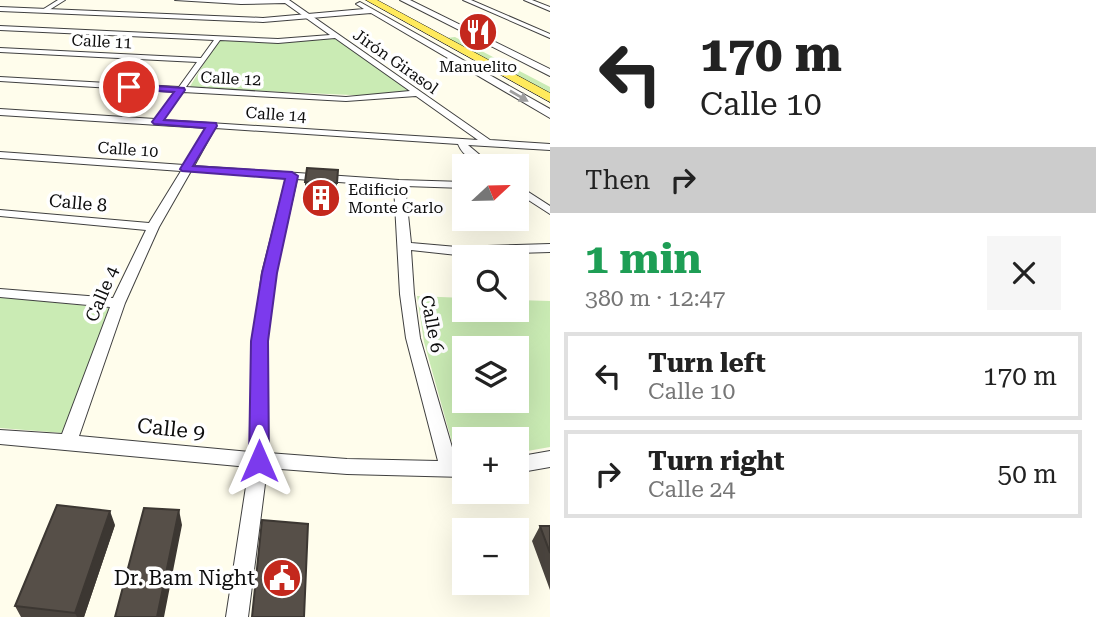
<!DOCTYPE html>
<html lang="en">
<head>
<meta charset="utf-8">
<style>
	:root { --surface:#fff; --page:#f6f6f6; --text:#222; --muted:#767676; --line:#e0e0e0 }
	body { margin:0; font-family:"Roboto Serif",serif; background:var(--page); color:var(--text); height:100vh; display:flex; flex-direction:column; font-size:26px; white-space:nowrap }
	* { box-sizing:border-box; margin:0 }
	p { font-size:23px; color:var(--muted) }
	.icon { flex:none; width:38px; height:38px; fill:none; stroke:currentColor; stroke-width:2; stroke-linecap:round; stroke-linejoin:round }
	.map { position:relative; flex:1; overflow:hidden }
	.details { display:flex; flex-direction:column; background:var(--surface); width:546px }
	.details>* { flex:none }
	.top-card { background:#fff; color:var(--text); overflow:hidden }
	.needle { width:46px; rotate:68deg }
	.fabs { position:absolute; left:452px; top:154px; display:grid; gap:14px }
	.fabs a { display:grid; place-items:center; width:77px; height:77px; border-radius:0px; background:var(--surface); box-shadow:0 7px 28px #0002; font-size:35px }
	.pin { position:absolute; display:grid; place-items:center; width:60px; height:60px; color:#fff; margin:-30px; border:4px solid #fff; border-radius:50%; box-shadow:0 2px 7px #0007 }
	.me { position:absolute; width:77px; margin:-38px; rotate:0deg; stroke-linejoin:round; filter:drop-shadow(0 0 5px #0008) }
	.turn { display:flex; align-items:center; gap:24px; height:147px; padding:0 35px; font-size:32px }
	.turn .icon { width:91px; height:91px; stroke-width:2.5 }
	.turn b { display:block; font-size:49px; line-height:60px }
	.then { display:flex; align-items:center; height:66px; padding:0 35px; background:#0003; gap:14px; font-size:26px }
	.round { display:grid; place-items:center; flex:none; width:74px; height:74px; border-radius:0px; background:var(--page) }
	.headline { display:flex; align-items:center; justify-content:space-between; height:119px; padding:0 35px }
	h1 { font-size:42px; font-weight:700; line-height:52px; color:#1e9e55 }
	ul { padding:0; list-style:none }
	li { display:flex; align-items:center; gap:21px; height:88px; margin:0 14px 10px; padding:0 21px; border:4px solid var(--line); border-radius:0px }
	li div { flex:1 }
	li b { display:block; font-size:26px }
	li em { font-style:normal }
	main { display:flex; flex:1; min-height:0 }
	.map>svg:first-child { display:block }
</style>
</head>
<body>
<main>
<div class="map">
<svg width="550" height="617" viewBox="0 0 550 617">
	<rect width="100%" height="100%" fill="#fffdec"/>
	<path fill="#caebb4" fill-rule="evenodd" d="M331,37L337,38L410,91L374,96L189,88L219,39L285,42Z
		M455,37L550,87V94L446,38Z
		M417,296L464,298V310H516V300L550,301V447L516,453V439H464V459L457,460L424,342ZM464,348H516V401H464Z
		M0,297L109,308L63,433L0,428Z"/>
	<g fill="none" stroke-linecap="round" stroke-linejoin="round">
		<g stroke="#404040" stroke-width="2">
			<path id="minor" d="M58,0H65L46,12H42V10Z
				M175,0H289L490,140L550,144V150L468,145L493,166C480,167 463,157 458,144L215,128L194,166L399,180L464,182V188L405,186L411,243L457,247L550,244V252L457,255L411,250L414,294L420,338L456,461H464V477L347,474L267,468L248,617H226L249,467L0,444V430L62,434L110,307L0,297V289L113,298L146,230L0,216V210L149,223L181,171L0,158V152L184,165L206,128L0,115V109L155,119L175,92L0,81V77L179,87L197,62L0,52V48L201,58L214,40L0,30V26L278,39L330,35L285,3L241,4ZM335,38L410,91L346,97L186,87L220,40L278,43ZM183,92L346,101L416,96L478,140L163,120ZM191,171L286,178L262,273L253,342L250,452L79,436L125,303L159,227ZM297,179L394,186L400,294L406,338L438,461L347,459L268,453L267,342L276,273Z
				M463,0H471L550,34V38Z
				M524,0H532L550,7V11Z
				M516,184L550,206V214L516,192Z
				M550,451V467L516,473V457Z"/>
		</g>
		<g stroke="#404040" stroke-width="2">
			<path id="tertiary" d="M400,0H410L550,69V76Z
				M360,2L550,109V118L371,13L263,22L0,11V7L263,18L364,9L356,4Z"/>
		</g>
		<g stroke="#1e1e1e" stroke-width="1">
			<path id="primary" d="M366,0H377L550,93V102Z"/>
		</g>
		<use href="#minor" fill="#fff" fill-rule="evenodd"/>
		<use href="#tertiary" fill="#fff" fill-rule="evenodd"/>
		<use href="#primary" fill="#ffea5c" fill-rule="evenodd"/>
	</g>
	<path fill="#4a443e" d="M305,182L337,183L336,206L305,204Z
		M115,525L84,617H21L15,606Z
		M540,526H550V590L532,541Z"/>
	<path fill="#3c3732" d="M179,510L182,525L164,617H157Z
		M110,511L115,525L84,617H77L75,613Z"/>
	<path fill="#564f48" stroke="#3c3732" stroke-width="2" d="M307,168L338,170L337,183L305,182Z
		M57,505L110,511L75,613L15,606Z
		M144,508L179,510L157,617H115Z
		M262,520L308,524L304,617H252Z
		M540,526H550V553Z"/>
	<defs><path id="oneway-solid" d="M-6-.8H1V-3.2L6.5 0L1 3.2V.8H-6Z" transform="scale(1.75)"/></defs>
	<use fill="#9e9e9e" href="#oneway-solid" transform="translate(519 96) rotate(30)"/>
	<path fill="#7c3aed" stroke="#51269a" stroke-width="2" d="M129,84L184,88L185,90L164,120L216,123L217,126L193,166L292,172L298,176L277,273L268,341L269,461L266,468L259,470L252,468L249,461L251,341L262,273L285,179L182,171L180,169L205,128L154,124L152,122L174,92L126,89L124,87Z"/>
	<defs>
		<g id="restaurant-disc" transform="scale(2.0125)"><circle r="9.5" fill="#c4281d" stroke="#fff"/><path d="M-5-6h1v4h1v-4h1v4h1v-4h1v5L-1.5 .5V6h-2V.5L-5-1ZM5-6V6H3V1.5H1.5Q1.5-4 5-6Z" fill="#fff"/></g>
		<g id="building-disc" transform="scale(2.0125)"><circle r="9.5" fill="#c4281d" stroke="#fff"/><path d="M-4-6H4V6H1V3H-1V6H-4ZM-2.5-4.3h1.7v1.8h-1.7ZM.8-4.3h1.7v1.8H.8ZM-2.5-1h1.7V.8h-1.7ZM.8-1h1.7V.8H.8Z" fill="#fff"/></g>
		<g id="civic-disc" transform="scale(2.0125)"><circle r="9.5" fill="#c4281d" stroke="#fff"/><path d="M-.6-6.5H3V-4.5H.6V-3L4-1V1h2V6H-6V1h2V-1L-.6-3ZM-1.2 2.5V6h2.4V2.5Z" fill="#fff"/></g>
	</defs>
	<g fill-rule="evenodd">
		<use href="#restaurant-disc" x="478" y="32"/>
		<use href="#building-disc" x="321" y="198"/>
		<use href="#civic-disc" x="282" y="578"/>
	</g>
	<g text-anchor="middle" stroke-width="7" stroke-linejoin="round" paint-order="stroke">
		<g font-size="16" fill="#0d0d0d" stroke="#fff">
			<text transform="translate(102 41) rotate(3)" y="6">Calle 11</text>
			<text transform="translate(396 61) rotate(35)" y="6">Jirón Girasol</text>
			<text transform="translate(231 78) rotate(3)" y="6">Calle 12</text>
			<text transform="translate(276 114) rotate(4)" y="6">Calle 14</text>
			<text transform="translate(128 149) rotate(4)" y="6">Calle 10</text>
		</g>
		<g font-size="16" fill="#0d0d0d" stroke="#fff">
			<text x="478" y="72">Manuelito</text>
			<text x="348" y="195" text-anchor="start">Edificio<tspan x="348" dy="18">Monte Carlo</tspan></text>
		</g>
		<g font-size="18" fill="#0d0d0d" stroke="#fff">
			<text transform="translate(78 203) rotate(5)" y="6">Calle 8</text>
			<text transform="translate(102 294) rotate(-67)" y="6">Calle 4</text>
			<text transform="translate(432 324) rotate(79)" y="6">Calle 6</text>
		</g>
		<g font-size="21" fill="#0d0d0d" stroke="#fff">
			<text transform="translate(171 429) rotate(6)" y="7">Calle 9</text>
		</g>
		<g font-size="21" fill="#0d0d0d" stroke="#fff" text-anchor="end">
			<text x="255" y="585">Dr. Bam Night</text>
		</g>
	</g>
</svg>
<div class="fabs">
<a><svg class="needle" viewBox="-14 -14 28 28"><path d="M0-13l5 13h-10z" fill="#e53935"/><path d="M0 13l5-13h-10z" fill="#767676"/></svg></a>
<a><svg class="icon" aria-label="search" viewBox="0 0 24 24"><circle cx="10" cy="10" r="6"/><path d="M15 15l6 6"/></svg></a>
<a><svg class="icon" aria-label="layers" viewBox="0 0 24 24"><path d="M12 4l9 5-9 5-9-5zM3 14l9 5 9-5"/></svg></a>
<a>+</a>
<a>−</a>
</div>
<div class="pin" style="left:129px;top:87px;background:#d93025"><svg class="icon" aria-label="arrive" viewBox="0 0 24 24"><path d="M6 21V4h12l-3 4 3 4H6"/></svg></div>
<svg class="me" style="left:259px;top:461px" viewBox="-20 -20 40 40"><path d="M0-17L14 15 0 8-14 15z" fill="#7c3aed" stroke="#fff" stroke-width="4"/></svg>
</div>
<section class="details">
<div class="top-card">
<div class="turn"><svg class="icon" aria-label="left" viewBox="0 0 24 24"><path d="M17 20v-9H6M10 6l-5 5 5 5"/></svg><div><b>170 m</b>Calle 10</div></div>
<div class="then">Then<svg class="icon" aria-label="right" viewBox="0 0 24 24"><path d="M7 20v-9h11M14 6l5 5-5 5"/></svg></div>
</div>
<div class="headline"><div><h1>1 min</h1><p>380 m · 12:47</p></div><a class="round"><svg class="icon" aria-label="close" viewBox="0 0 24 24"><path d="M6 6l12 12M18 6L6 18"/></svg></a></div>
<ul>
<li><svg class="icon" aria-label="left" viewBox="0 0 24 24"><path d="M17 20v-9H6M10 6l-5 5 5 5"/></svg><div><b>Turn left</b><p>Calle 10</p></div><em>170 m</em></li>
<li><svg class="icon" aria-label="right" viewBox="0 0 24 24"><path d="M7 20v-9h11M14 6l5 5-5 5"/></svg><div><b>Turn right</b><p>Calle 24</p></div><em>50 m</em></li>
</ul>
</section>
</main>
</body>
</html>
